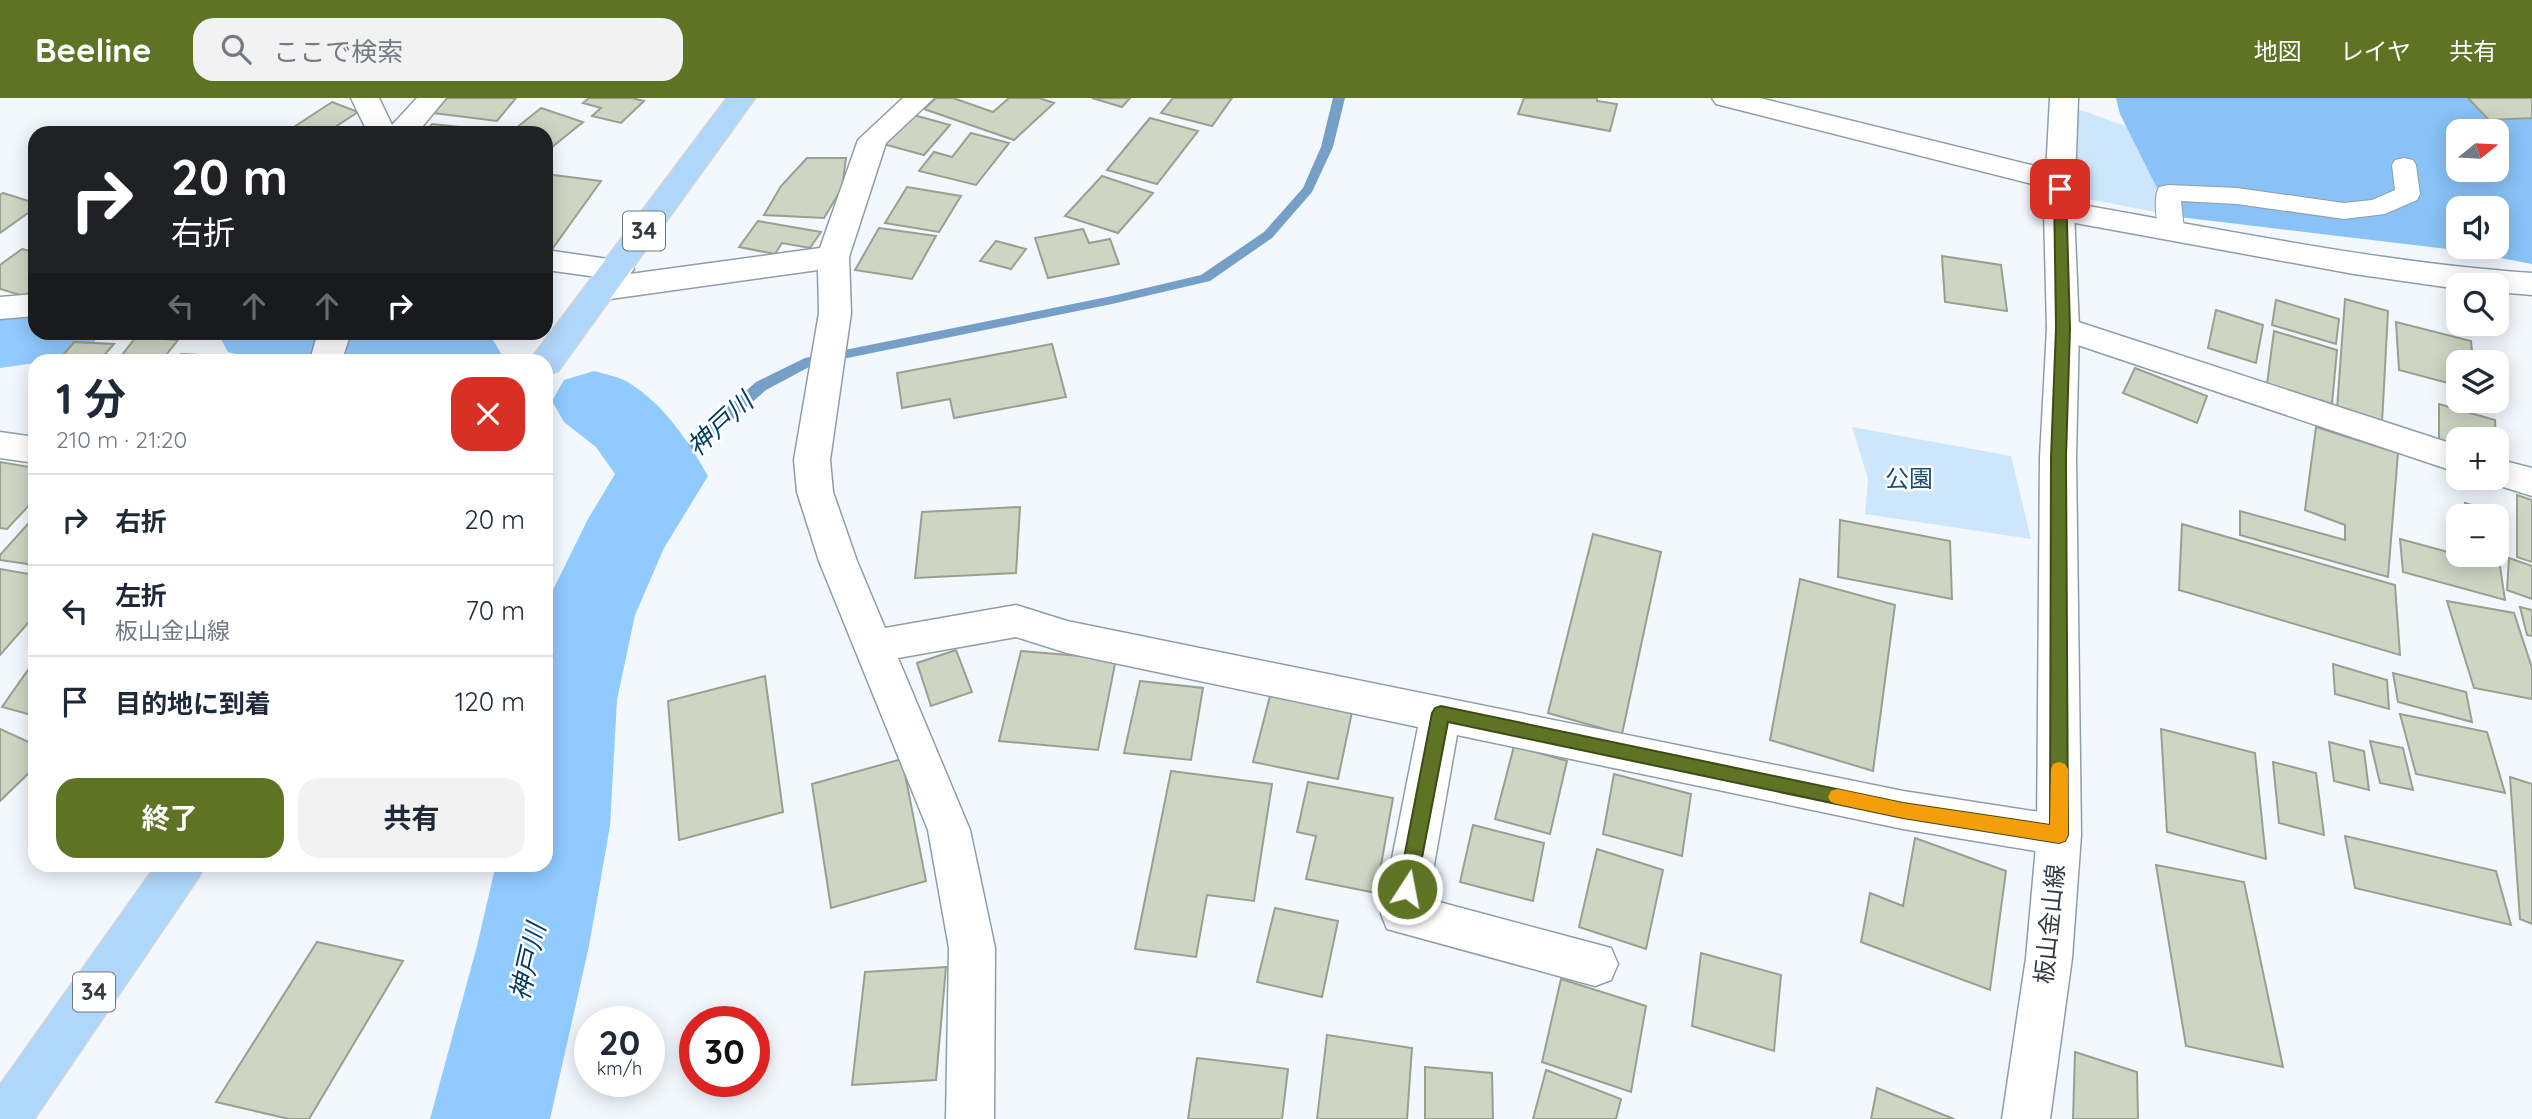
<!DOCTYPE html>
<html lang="ja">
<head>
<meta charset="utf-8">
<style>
	:root { --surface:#fff; --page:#f2f2f3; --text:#1f2937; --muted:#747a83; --line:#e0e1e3; --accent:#5e7424 }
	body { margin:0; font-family:Quicksand,"Noto Sans JP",sans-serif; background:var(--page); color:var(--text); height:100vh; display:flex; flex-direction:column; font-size:26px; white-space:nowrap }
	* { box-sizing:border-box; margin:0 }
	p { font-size:23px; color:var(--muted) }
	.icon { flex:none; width:38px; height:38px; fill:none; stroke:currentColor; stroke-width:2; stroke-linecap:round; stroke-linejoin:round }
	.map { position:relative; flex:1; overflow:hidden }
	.sheet { position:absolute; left:28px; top:256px; width:525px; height:518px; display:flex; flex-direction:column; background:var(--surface); border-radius:21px; box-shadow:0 4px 18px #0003 }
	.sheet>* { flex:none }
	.banner { position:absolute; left:28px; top:28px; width:525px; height:214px; border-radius:21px; box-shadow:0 4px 18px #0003; background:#202124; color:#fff; overflow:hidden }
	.needle { width:46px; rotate:72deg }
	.buttons { position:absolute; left:2446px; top:21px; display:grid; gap:14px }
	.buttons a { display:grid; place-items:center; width:63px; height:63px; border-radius:14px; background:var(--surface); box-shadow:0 4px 18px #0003; font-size:35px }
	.speed { position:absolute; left:574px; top:908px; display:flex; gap:14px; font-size:35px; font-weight:700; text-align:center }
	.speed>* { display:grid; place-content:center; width:91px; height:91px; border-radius:50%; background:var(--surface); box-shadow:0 4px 18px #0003; line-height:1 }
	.speed small { font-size:18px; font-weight:400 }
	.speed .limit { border:10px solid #d22; background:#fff; color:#111 }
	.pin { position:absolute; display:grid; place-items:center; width:60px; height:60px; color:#fff; margin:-30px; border-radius:14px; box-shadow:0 4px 10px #0006 }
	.me { position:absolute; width:77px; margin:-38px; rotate:11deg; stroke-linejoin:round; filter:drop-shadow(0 0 5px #0008) }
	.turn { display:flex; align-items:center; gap:24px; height:147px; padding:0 28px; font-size:32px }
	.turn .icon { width:91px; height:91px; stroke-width:2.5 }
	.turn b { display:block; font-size:49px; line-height:60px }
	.lanes { display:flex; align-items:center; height:66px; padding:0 28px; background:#0003; justify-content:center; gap:35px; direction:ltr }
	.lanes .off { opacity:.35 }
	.round { display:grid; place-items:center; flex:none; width:74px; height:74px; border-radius:21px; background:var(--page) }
	.head { display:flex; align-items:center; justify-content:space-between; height:119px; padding:0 28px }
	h1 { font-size:42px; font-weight:700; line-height:52px }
	.primary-button { display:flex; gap:14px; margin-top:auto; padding:14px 28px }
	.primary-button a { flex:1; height:80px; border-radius:21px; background:var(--accent); color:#fff; font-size:28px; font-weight:700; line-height:80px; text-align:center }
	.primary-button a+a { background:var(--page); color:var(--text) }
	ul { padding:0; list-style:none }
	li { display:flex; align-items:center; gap:21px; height:91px; padding:0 28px; border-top:2px solid var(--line) }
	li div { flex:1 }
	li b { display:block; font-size:26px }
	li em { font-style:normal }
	header { display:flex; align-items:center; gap:42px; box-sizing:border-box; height:98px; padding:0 35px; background:var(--accent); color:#fff }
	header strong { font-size:33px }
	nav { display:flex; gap:38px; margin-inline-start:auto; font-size:24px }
	.search { width:490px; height:63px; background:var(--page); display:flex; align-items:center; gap:18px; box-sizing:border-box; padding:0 24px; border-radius:21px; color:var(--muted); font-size:26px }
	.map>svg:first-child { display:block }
</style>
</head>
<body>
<header>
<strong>Beeline</strong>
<div class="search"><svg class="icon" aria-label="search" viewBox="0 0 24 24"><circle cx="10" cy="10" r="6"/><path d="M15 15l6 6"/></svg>ここで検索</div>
<nav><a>地図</a><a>レイヤ</a><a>共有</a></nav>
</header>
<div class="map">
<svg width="2532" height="1021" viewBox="0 0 2532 1021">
	<rect width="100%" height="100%" fill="#f2f8fe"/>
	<path fill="#cee6fc" d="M2064,6L2161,41L2171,117L2072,98Z
		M1852,329L2011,358L2031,441L1865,416L1868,381Z"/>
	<path fill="#88c2f6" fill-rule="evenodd" d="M2116,0H2532V166L2464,153L2171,118L2120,16ZM2459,33H2497V72H2459ZM2459,110H2497V149H2459Z"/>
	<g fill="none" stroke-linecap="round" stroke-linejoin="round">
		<path fill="#759fc6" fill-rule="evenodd" d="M1333,0H1345L1333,49L1312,94L1272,140L1210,183L1112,206L813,267L766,292L701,349L669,382H659L657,378L659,374L691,341L756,284L805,260L1112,198L1201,177L1264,134L1303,90L1321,49Z"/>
		<path fill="#90caff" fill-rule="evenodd" d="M35,209V234H100L89,254L60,262H35V265L0,270V214Z
			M217,234H469L493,242L505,262H261L228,254Z
			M594,273C604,276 616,278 626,283C662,304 688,342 708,378L664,450L635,517L617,602L610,728L589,848L550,1021H430L477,848L496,766H546V506L588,421L615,376L596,349L564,324L552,303L564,282Z"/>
	</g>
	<path fill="#ced5c3" stroke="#9aa08f" stroke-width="2" d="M447,0H516L497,23L433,15Z
		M589,0H632L644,3L621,25L592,18L601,10L583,5Z
		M936,0H953L993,14L1009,0H1039L1054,5L1014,42L924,11Z
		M1092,0H1130L1122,9Z
		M1173,0H1232L1212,28L1161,15Z
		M1524,0H1597V3L1617,6L1610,33L1518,16Z
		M2468,0H2532V20L2489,22Z
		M332,4L358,14L326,35L288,33Z
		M541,10L583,24L546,54V35H510Z
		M910,16L950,27L924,57L883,46Z
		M1150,20L1198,33L1157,86L1107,72Z
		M432,26L470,30L466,35H424Z
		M971,35L1009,45L976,87L919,73L934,54L952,59Z
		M807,60H846L842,90L824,120L764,117L781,88Z
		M546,76L601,83L553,150L546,149Z
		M1102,78L1153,95L1118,135L1065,118Z
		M907,89L961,98L939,134L885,125Z
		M3,95L35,105V110L0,135V97Z
		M758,123L821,134L810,150L782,145L775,156L739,149Z
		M879,130L936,138L912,181L855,172Z
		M1083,131L1089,145L1110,141L1119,166L1048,180L1035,140Z
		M996,143L1026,151L1011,171L980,163Z
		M22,151L35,154V190L24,198L0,191V167Z
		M1942,158L2001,167L2007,213L1945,204Z
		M2345,201L2388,213L2382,325L2337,311Z
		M2276,202L2339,221L2336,246L2272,227Z
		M2216,212L2263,227L2256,265L2208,250Z
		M2396,224L2471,243L2473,264H2459V288L2399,272Z
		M2274,233L2337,252L2332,306L2267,286Z
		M136,239L178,242L162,262H118Z
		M74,244L114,246L100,262H59Z
		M1052,246L1066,299L954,320L950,301L902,310L897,275Z
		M181,256L237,259L235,262H177Z
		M2135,270L2207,298L2197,325L2123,295Z
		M2439,306L2495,322L2496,341H2459V353L2439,347Z
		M2316,329L2398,355L2388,479L2240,437V413L2345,442V427L2305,412Z
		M0,364L35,370V401L7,431L0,430Z
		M2517,397L2532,402V464L2517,459Z
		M2465,405L2506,418V435L2497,432V418H2465Z
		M1020,409L1016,475L915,480L922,414Z
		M35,418V467L0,462V457Z
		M1840,422L1950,443L1952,501L1838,479Z
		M2182,426L2395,487L2400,557L2179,492Z
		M1593,436L1661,454L1622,636L1548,615Z
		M2400,441L2500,468L2505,502L2403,474Z
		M2509,460L2532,468V501L2507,492Z
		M0,471L35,477V517L0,557Z
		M1800,481L1895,507L1873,673L1770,642Z
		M2447,503L2514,515L2532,570V601L2474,590Z
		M2520,509L2532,512V538L2527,537Z
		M956,552L972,594L931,608L917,565Z
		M1021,553L1116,561L1098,652L999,643Z
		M35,562V618L2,609Z
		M2333,566L2387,582L2389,611L2335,596Z
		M2393,575L2466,594L2472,624L2398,604Z
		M765,578L783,714L679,742L668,603Z
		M1140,583L1203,590L1191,662L1124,655Z
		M1270,598L1352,614L1338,681L1253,664Z
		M2400,616L2487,634L2505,695L2416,676Z
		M0,631L35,647V669L0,703Z
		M2161,631L2255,655L2266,761L2167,734Z
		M2370,643L2403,650L2413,692L2380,685Z
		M2329,644L2364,653L2369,692L2334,683Z
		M1514,648L1567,663L1550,736L1495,721Z
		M902,661L926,783L831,810L812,686Z
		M2273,664L2316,675L2324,737L2279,725Z
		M1171,673L1272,686L1254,803L1207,797L1196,859L1135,851Z
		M1614,676L1691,696L1682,758L1603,736Z
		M2510,679L2532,686V826L2520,821Z
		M1308,684L1393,700L1376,795L1306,781L1316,738L1297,734Z
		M1473,727L1544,745L1533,803L1460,784Z
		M2345,738L2496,773L2511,827L2355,790Z
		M1915,740L2006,773L1990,892L1861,844L1870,795L1903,808Z
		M1597,751L1663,772L1646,851L1579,829Z
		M2156,767L2244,784L2283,969L2186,948Z
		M1275,810L1338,823L1322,899L1257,884Z
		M317,844L403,863L309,1021H289L216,1004Z
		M1701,855L1781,877L1774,953L1692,928Z
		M946,869L936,982L852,987L865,874Z
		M1561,881L1646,908L1631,994L1542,964Z
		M1327,937L1412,950L1407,1021H1317Z
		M2075,954L2137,974L2138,1021H2073Z
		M1197,960L1288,971L1282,1021H1188Z
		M1425,969L1492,975L1493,1021H1425Z
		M1546,972L1621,1001L1616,1021H1533Z
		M1877,990L1954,1021H1871Z"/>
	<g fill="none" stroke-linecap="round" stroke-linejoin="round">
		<g stroke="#8f9daa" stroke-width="2">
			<path id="lane" d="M2404,60L2413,62L2416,67L2420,96L2417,102L2385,116L2344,121L2237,106L2181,103L2184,131L2180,137L2171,139L2162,137C2156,127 2153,100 2159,89L2168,87L2237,90L2344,105L2372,102L2395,92L2392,67L2395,62Z"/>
		</g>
		<g stroke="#8f9daa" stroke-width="3">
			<path id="street" d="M351,0H379L392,27L417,0H446L417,35H368Z
				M903,0H934L886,45L849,159L851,215L830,362L833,394L857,463L885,530L1016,507L1067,523L1903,693L2059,717L2074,723L2081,737L2074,751L2059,757L1903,731L1457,637L1428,801L1611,850L1618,866L1611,882L1595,888L1387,831L1381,816L1418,629L1067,555L1016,539L898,560L970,732L995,850L994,1021H946L949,850L928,732L819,463L797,394L794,362L819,215L818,172L603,202L592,199L587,191L592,183L605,180L546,172V152L629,164L634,171L630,176L820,150L858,42Z
				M1712,0H1760L2071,77L2075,84L2071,91L2060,93L1716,6Z
				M2059,103C2217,130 2372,164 2532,175V197L2497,194V187H2459V191L2354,176L2048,120L2044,113L2048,106Z
				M35,196V218L0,221V199Z
				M2063,219L2459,348V375L2051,238L2047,230L2051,222Z
				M318,234H351L342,262H310Z
				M0,334L35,339V365L0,360Z
				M2497,361L2532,370V398L2484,383L2482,380H2497Z"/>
		</g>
		<g stroke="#8f9daa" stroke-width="3">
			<path id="secondary" d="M2050,0H2078L2074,113L2079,230L2076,359L2081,737L2072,860L2050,1021H2002L2026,860L2037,737L2040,359L2047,230L2044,113Z"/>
		</g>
		<g stroke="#d3d4d5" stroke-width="3">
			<path id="primary" d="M727,0H755L558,273L546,277V262H531L534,257Z
				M157,766H205L198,780L34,1021H0V987Z"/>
		</g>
		<use href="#lane" fill="#fff" fill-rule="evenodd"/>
		<use href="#street" fill="#fff" fill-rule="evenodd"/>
		<use href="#secondary" fill="#fff" fill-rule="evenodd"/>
		<use href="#primary" fill="#afd7fb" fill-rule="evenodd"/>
	</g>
	<path fill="#5e7424" stroke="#3d4b17" stroke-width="2" d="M2060,87L2066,91L2070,230L2066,359L2068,737L2065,743L2059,745L1903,720L1448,624L1416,791L1414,797L1407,799L1401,797L1398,791L1432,615L1435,610L1441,608L1903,705L2050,727L2051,359L2056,230L2054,91Z"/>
	<path fill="#f59e0b" d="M2059,664L2065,666L2068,671V737L2065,743L2059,745L1903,720L1837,706L1831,704L1828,699L1831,693L1837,691L1903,705L2050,727L2051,671L2053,666Z"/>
	<g text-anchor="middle" stroke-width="5" stroke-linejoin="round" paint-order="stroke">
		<g fill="#fff" stroke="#72767a" stroke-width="2">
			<rect x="623" y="113.5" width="42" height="39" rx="5"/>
			<rect x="73" y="874.5" width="42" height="39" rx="5"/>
		</g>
		<g font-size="23" font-weight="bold" fill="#353b41">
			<text x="644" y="141">34</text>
			<text x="94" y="902">34</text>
		</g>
		<g font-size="24" fill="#184d78" stroke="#fff">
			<text x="1909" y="389">公園</text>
		</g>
		<g font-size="24" fill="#353b41" stroke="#fff">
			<text transform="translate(2050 826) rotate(-84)" y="8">板山金山線</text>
		</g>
		<g font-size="26" font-style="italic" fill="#013c65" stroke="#fff">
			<text transform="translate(720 326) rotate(-43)" y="9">神戸川</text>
			<text transform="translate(528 864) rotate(-77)" y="9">神戸川</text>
		</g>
	</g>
</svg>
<div class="buttons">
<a><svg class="needle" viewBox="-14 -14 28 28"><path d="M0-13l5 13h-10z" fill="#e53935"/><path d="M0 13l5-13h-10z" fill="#747a83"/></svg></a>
<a><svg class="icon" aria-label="sound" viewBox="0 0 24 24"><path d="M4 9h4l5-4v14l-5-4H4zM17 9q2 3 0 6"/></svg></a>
<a><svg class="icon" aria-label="search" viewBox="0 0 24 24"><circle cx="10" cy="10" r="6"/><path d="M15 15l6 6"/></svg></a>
<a><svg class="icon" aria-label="layers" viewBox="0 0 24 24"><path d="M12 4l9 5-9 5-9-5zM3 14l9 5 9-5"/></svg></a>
<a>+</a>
<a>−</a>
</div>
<div class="speed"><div>20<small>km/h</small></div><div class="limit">30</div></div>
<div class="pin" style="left:2060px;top:91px;background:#d93025"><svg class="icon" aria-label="arrive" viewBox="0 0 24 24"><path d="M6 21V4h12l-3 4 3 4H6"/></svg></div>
<svg class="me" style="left:1407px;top:791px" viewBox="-20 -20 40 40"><circle r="17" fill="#5e7424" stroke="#fff" stroke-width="3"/><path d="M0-11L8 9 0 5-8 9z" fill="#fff"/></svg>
<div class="banner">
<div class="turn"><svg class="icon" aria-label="right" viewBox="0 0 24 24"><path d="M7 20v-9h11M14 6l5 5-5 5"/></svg><div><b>20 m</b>右折</div></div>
<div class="lanes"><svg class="icon off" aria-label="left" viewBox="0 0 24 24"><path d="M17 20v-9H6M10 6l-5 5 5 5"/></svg><svg class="icon off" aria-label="ahead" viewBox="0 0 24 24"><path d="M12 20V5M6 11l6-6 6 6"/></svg><svg class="icon off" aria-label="ahead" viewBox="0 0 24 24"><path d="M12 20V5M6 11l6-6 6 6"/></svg><svg class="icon" aria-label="right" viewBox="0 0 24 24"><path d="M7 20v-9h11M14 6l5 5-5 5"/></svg></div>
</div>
<section class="sheet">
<div class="head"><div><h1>1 分</h1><p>210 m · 21:20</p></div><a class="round" style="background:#d93025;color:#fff"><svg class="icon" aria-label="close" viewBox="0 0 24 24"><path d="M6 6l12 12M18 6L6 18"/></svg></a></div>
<ul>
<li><svg class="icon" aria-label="right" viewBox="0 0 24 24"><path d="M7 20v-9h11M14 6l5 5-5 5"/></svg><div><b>右折</b></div><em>20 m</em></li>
<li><svg class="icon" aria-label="left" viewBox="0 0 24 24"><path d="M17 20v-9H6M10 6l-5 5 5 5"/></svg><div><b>左折</b><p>板山金山線</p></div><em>70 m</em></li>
<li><svg class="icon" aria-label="arrive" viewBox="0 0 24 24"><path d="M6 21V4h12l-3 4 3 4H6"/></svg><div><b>目的地に到着</b></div><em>120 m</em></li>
</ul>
<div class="primary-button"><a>終了</a><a>共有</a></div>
</section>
</div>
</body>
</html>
